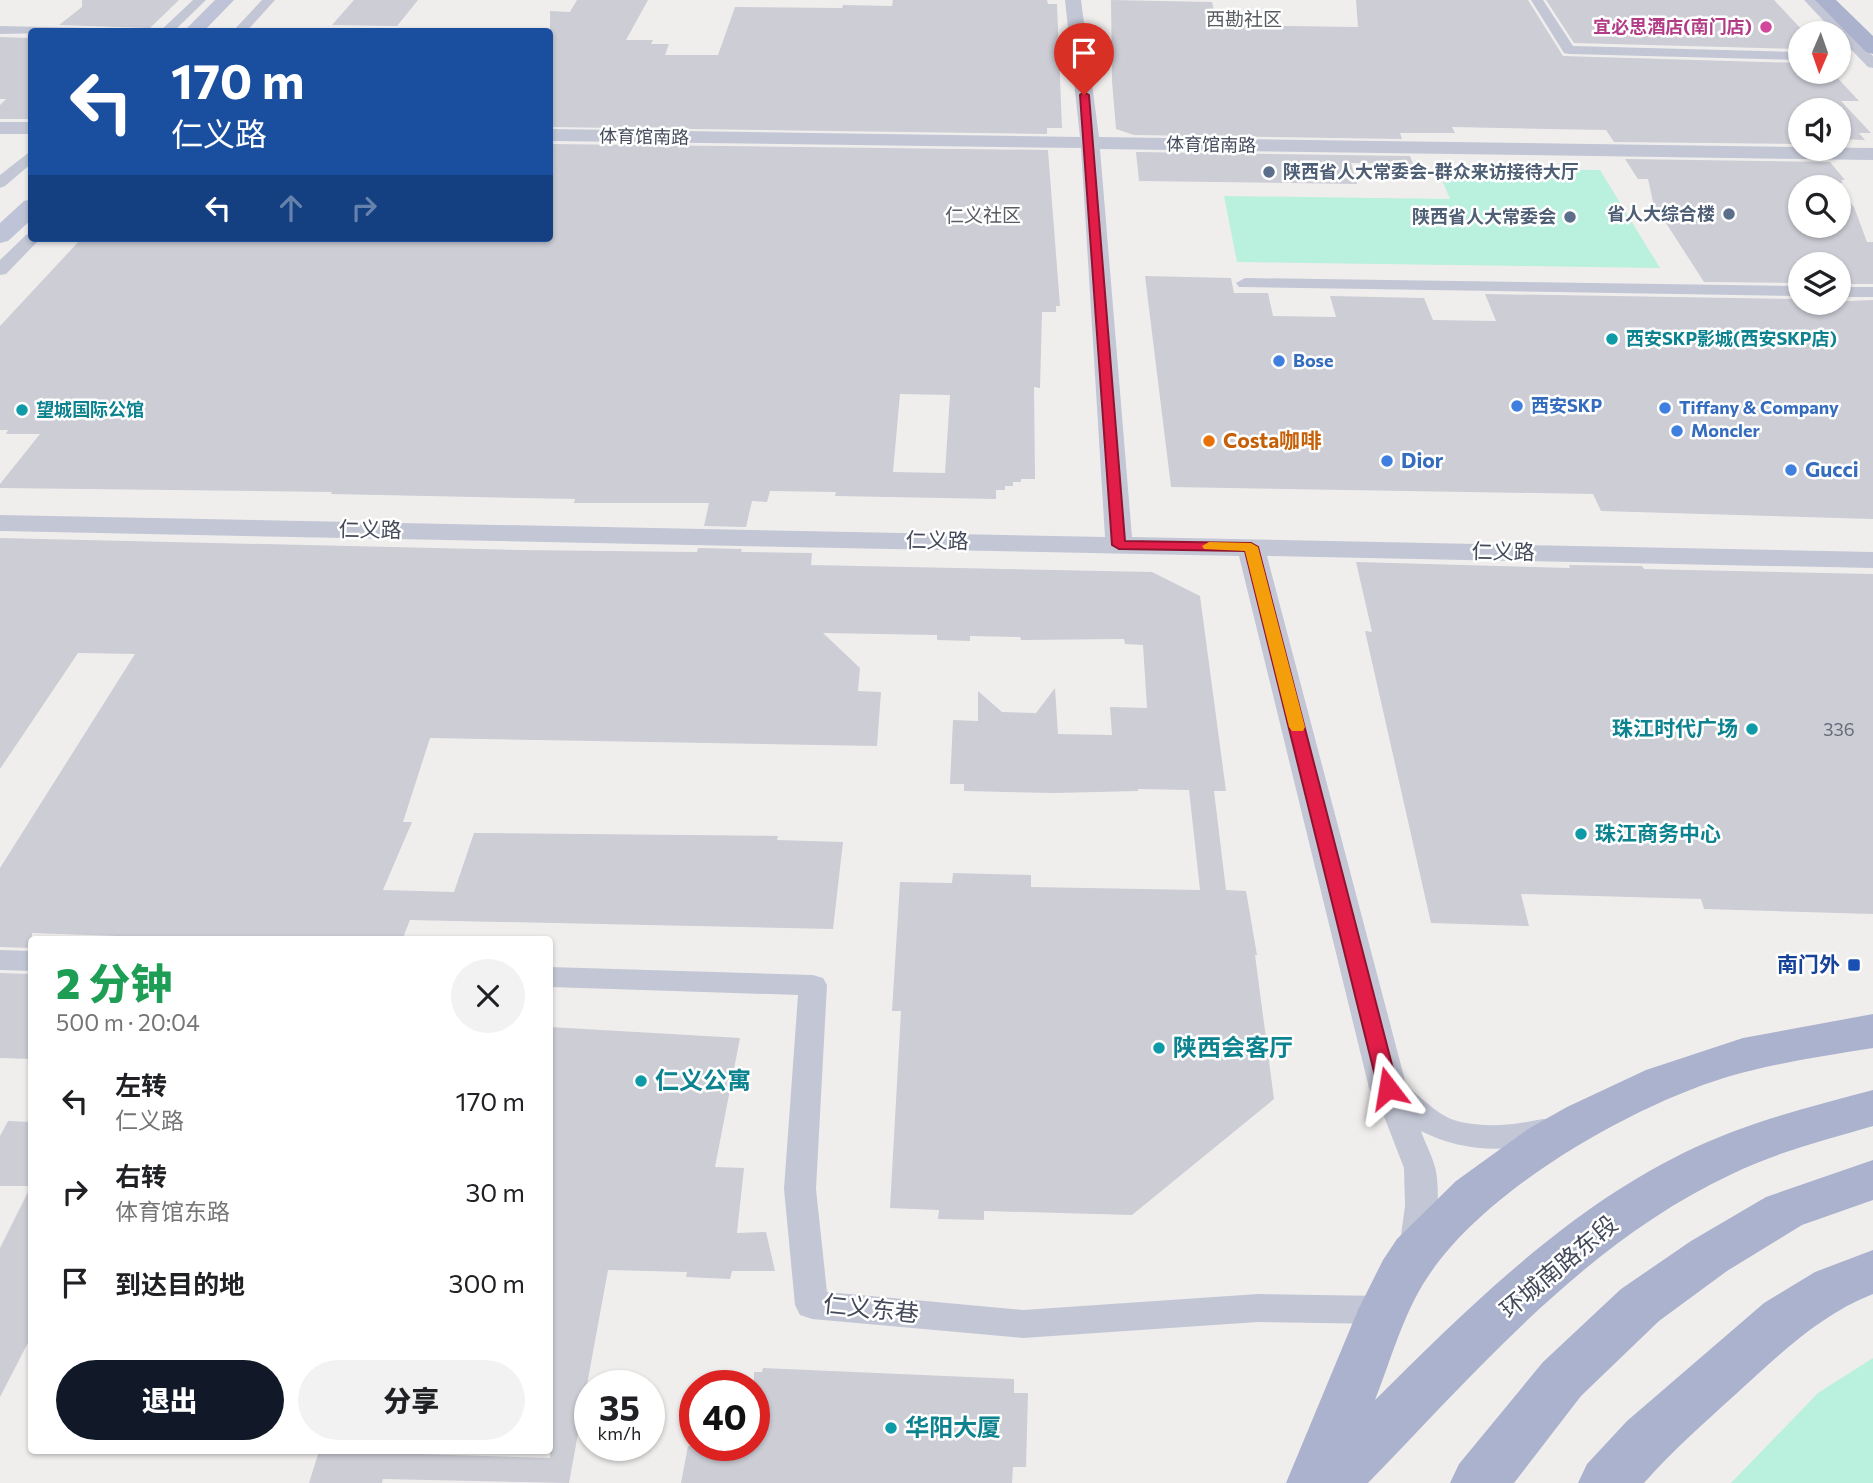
<!DOCTYPE html>
<html lang="zh">
<head>
<meta charset="utf-8">
<style>
	:root { --surface:#fff; --page:#f2f2f2; --text:#202124; --muted:#757577; --accent:#111827 }
	body { margin:0; font-family:Commissioner,"Noto Sans SC",sans-serif; background:var(--page); color:var(--text); height:100vh; display:flex; flex-direction:column; font-size:26px; white-space:nowrap }
	* { box-sizing:border-box; margin:0 }
	p { font-size:23px; color:var(--muted) }
	.icon { flex:none; width:38px; height:38px; fill:none; stroke:currentColor; stroke-width:2; stroke-linecap:round; stroke-linejoin:round }
	.map { position:relative; flex:1; overflow:hidden }
	.details { position:absolute; left:28px; top:936px; width:525px; height:518px; display:flex; flex-direction:column; background:var(--surface); border-radius:7px; box-shadow:0 2px 5px #0004 }
	.details>* { flex:none }
	.guide { position:absolute; left:28px; top:28px; width:525px; height:214px; border-radius:7px; box-shadow:0 2px 5px #0004; background:#1a4fa0; color:#fff; overflow:hidden }
	.needle { width:46px; rotate:182deg }
	.tools { position:absolute; left:1788px; top:21px; display:grid; gap:14px }
	.tools a { display:grid; place-items:center; width:63px; height:63px; border-radius:50%; background:var(--surface); box-shadow:0 2px 5px #0004; font-size:35px }
	.speed { position:absolute; left:574px; top:1370px; display:flex; gap:14px; font-size:35px; font-weight:700; text-align:center }
	.speed>* { display:grid; place-content:center; width:91px; height:91px; border-radius:50%; background:var(--surface); box-shadow:0 2px 5px #0004; line-height:1 }
	.speed small { font-size:18px; font-weight:400 }
	.speed .limit { border:10px solid #d22; background:#fff; color:#111 }
	.pin { position:absolute; display:grid; place-items:center; width:60px; height:60px; color:#fff; margin:-72px -30px; border-radius:50% 50% 50% 0; rotate:-45deg; box-shadow:0 0 7px #0007 }
	.pin .icon { rotate:45deg }
	.me { position:absolute; width:77px; margin:-38px; rotate:346deg; stroke-linejoin:round; filter:drop-shadow(0 0 5px #0008) }
	.turn { display:flex; align-items:center; gap:24px; height:147px; padding:0 28px; font-size:32px }
	.turn .icon { width:91px; height:91px; stroke-width:2.5 }
	.turn b { display:block; font-size:49px; line-height:60px }
	.lanes { display:flex; align-items:center; height:66px; padding:0 28px; background:#0003; justify-content:center; gap:35px; direction:ltr }
	.lanes .off { opacity:.35 }
	.round { display:grid; place-items:center; flex:none; width:74px; height:74px; border-radius:37px; background:var(--page) }
	.summary { display:flex; align-items:center; justify-content:space-between; height:119px; padding:0 28px }
	h1 { font-size:42px; font-weight:800; line-height:52px; color:#1e9e55 }
	.primary-button { display:flex; gap:14px; margin-top:auto; padding:14px 28px }
	.primary-button a { flex:1; height:80px; border-radius:42px; background:var(--accent); color:#fff; font-size:28px; font-weight:800; line-height:80px; text-align:center }
	.primary-button a+a { background:var(--page); color:var(--text) }
	ul { padding:0; list-style:none }
	li { display:flex; align-items:center; gap:21px; height:91px; padding:0 28px }
	li div { flex:1 }
	li b { display:block; font-size:26px }
	li em { font-style:normal }
	.map>svg:first-child { display:block }
</style>
</head>
<body>
<div class="map">
<svg width="1873" height="1483" viewBox="0 0 1873 1483">
	<rect width="100%" height="100%" fill="#f0eeed"/>
	<path fill="#b9f0de" d="M1437,168L1600,170L1660,268L1237,262L1224,196L1450,199Z
		M1873,1358V1483H1731L1818,1393Z"/>
	<path fill="#cccdd5" fill-rule="evenodd" d="M82,0H179L150,28L59,25L82,7Z
		M354,0H418L397,26L332,25Z
		M577,0H648L626,40H653L651,44H669L665,55H718L735,7L842,8L843,5L892,6L893,0H1047L1048,4H1057L1062,128H1047V134L550,127V11L570,12Z
		M1111,0L1212,2L1215,15H1220L1222,25L1358,27L1356,0H1528L1563,56L1801,63V72H1832L1859,101H1841L1871,133H1859L1865,140L1839,139V110H1801V144L1614,142L1606,130L1547,129L1452,127L1455,133H1400L1402,139L1134,135L1116,129L1112,81Z
		M1546,0H1774L1805,33H1796L1801,39V49L1574,43Z
		M0,37L32,38L31,119H0V105L6,99H0Z
		M550,144L1048,150L1060,306H1056V312H1042L1040,388L1034,387L1035,479H1021V482H1013V486H1005V490H996V499L835,496L836,492L770,491L767,502L752,501L746,527L704,526L709,503H574L575,499L331,494L332,492L0,488V484L40,434H6L8,430H0V326L82,238H550ZM900,394L950,395L945,473L893,472Z
		M1136,152L1410,156L1413,164L1351,163L1357,184L1139,181Z
		M1625,159L1830,162L1845,180H1841L1843,183H1838L1840,185H1836L1837,187H1801V226H1839V190L1854,207L1867,242H1873V284H1839V264H1801V283L1704,282L1664,220L1655,211L1648,179H1638Z
		M1145,276L1231,278L1234,293H1268L1273,316L1336,317L1330,296L1424,298L1433,320L1496,321L1485,294L1801,299V303L1873,300V519L1601,511L1593,494L1171,487Z
		M0,538L519,550L697,552L698,548L742,549L741,552L812,553L811,565L1152,572L1200,596L1226,791H1214L1226,890L1246,891L1257,955H1255L1274,1099L1132,1215L984,1211V1220L938,1219L939,1210L890,1208L901,1011H892L900,882L952,883L953,873L1031,875V887L1200,890L1189,790L1138,789V791L1055,793L964,791V784H950L953,720L978,721V691L1002,712L1036,713L1055,688L1058,734L1112,735L1110,707L1147,708L1143,645L1125,644L1124,639L1021,640L1020,637L970,636V641L937,640V635L823,633L860,668L858,691L881,692L877,746L430,738L403,822H412L383,890L454,892L474,833L778,836L777,840L843,842L833,929L410,920L402,940H233L32,933V948L0,947V868L135,654L78,653L0,769Z
		M1356,562L1570,568L1569,565L1642,566L1644,569L1873,574V914L1704,909L1701,899L1521,894L1529,926L1431,923L1365,631L1372,632Z
		M0,973L32,974V1059L0,1058Z
		M550,1027L740,1038L715,1167L744,1168L737,1233L766,1232L775,1271H732L730,1279L686,1277L687,1272L608,1270L569,1483L383,1479L382,1483H309L319,1451L550,1458Z
		M8,1121L32,1122V1335L0,1397V1248L31,1186H0V1136Z
		M763,1368L1014,1379V1393H1028L1026,1467H1013L1012,1483H681L688,1446H754V1372H762Z"/>
	<g fill="none" stroke-linecap="round" stroke-linejoin="round">
		<path fill="#c3c7d5" fill-rule="evenodd" d="M193,0H206L173,32H159Z
			M262,0H275L246,32H232Z
			M1531,0H1543L1573,46L1801,52V60L1569,54L1564,53Z
			M1804,0H1817L1873,56V68L1868,67L1839,37V33H1835Z
			M0,26L91,28L97,32L0,34Z
			M32,150V163L5,186L0,188V175Z
			M32,233V238H40L38,241L6,274L0,275V260L26,235Z
			M1245,278L1801,286V296L1239,287L1236,283Z
			M1839,287H1873V297H1839Z
			M0,950L32,951V971L0,970Z
			M550,967L813,975L823,978L827,985L816,1189L827,1292L1023,1310L1258,1294L1384,1296L1396,1300L1401,1310L1396,1320L1384,1324L1258,1322L1023,1338L812,1319L800,1315L795,1305L784,1189L798,995L550,987Z
			M1388,1077C1416,1085 1431,1116 1461,1122C1480,1126 1501,1126 1520,1123C1536,1121 1548,1116 1563,1121L1567,1129L1563,1137C1515,1153 1466,1154 1421,1131C1425,1143 1432,1155 1435,1167C1441,1189 1437,1238 1427,1258L1415,1262L1403,1258L1399,1249L1405,1206L1404,1168L1373,1088L1377,1080Z"/>
		<path fill="#c3c7d5" fill-rule="evenodd" d="M1065,0H1081L1099,137L1873,148V160L1100,149L1132,537L1873,552V568L1267,556L1407,1088L1402,1098L1388,1103L1374,1098L1369,1088L1239,556L0,531V515L1105,537L1081,148L550,141V129L1080,137Z
			M0,122H32V134H0Z"/>
		<path fill="#bfc3d7" fill-rule="evenodd" d="M215,0H234L203,32H183Z
			M32,199V219L8,241L0,243V223L24,201Z"/>
		<path fill="#abb2cd" fill-rule="evenodd" d="M1815,0H1836L1873,36V54L1866,52Z
			M1873,1014V1048C1824,1056 1775,1063 1727,1077C1629,1107 1484,1190 1427,1278C1403,1314 1391,1360 1375,1400C1472,1304 1571,1205 1696,1147C1752,1121 1813,1106 1873,1090V1126C1825,1140 1777,1152 1732,1174C1586,1242 1478,1370 1368,1483H1286L1358,1310L1383,1260L1397,1239L1456,1181L1528,1129L1567,1107L1646,1070L1743,1038Z
			M1873,1160V1200L1802,1225L1727,1271L1659,1321L1581,1396L1514,1483H1450L1459,1464L1543,1362L1621,1289L1691,1241L1766,1197Z
			M1873,1250V1294C1819,1315 1778,1356 1736,1394C1704,1423 1672,1451 1644,1483H1578L1587,1464L1627,1421L1764,1303L1815,1272Z"/>
	</g>
	<path fill="#e11d48" stroke="#92132f" stroke-width="2" d="M1084,92L1089,95L1125,541L1251,543L1258,547L1398,1088L1395,1094L1388,1096L1381,1094L1378,1088L1245,551L1119,549L1112,545L1080,95Z"/>
	<path fill="#f59e0b" d="M1209,542L1251,543L1258,547L1305,727L1303,731H1292L1289,727L1245,551L1204,549L1202,546Z"/>
	<circle fill="#d1479c" stroke="#fff" stroke-width="2.5" cx="1766" cy="27" r="7"/>
	<g fill="#5c6f8a" stroke="#fff" stroke-width="2.5">
		<circle cx="1269" cy="172" r="7"/>
		<circle cx="1729" cy="214" r="7"/>
		<circle cx="1570" cy="217" r="7"/>
	</g>
	<g fill="#0f9aa8" stroke="#fff" stroke-width="2.5">
		<circle cx="1612" cy="339" r="7"/>
		<circle cx="22" cy="410" r="7"/>
		<circle cx="1752" cy="729" r="7"/>
		<circle cx="1581" cy="834" r="7"/>
		<circle cx="1159" cy="1048" r="7"/>
		<circle cx="641" cy="1081" r="7"/>
		<circle cx="891" cy="1428" r="7"/>
	</g>
	<g fill="#3f7fe0" stroke="#fff" stroke-width="2.5">
		<circle cx="1279" cy="361" r="7"/>
		<circle cx="1517" cy="406" r="7"/>
		<circle cx="1665" cy="408" r="7"/>
		<circle cx="1677" cy="431" r="7"/>
		<circle cx="1387" cy="461" r="7"/>
		<circle cx="1791" cy="470" r="7"/>
	</g>
	<circle fill="#e8710a" stroke="#fff" stroke-width="2.5" cx="1209" cy="441" r="7"/>
	<rect fill="#1a4fb4" stroke="#fff" stroke-width="2.5" x="1847" y="958" width="14" height="14" rx="3.5"/>
	<g text-anchor="middle" stroke-width="5" stroke-linejoin="round" paint-order="stroke">
		<g font-size="18" font-weight="bold" fill="#b23c85" stroke="#fff" text-anchor="end">
			<text x="1752" y="33">宜必思酒店(南门店)</text>
		</g>
		<g font-size="18" fill="#454a5b" stroke="#fff">
			<text transform="translate(644 137) rotate(1)" y="6">体育馆南路</text>
			<text transform="translate(1211 145) rotate(1)" y="6">体育馆南路</text>
		</g>
		<g font-size="18" font-weight="bold" fill="#4e5e75" stroke="#fff" text-anchor="end">
			<text x="1283" y="178" text-anchor="start">陕西省人大常委会-群众来访接待大厅</text>
			<text x="1715" y="220">省人大综合楼</text>
			<text x="1556" y="223">陕西省人大常委会</text>
		</g>
		<g font-size="18" font-weight="bold" fill="#0d838f" stroke="#fff" text-anchor="start">
			<text x="1626" y="345">西安SKP影城(西安SKP店)</text>
			<text x="36" y="416">望城国际公馆</text>
		</g>
		<g font-size="18" font-weight="bold" fill="#366cbe" stroke="#fff" text-anchor="start">
			<text x="1293" y="367">Bose</text>
			<text x="1531" y="412">西安SKP</text>
			<text x="1679" y="414">Tiffany &amp; Company</text>
			<text x="1691" y="437">Moncler</text>
		</g>
		<g font-size="18" fill="#676b7a">
			<text x="1839" y="736">336</text>
		</g>
		<g font-size="19" fill="#595b62" stroke="#fff">
			<text x="1244" y="26">西勘社区</text>
			<text x="983" y="222">仁义社区</text>
		</g>
		<g font-size="21" font-weight="bold" fill="#c56008" stroke="#fff" text-anchor="start">
			<text x="1223" y="448">Costa咖啡</text>
		</g>
		<g font-size="21" font-weight="bold" fill="#366cbe" stroke="#fff" text-anchor="start">
			<text x="1401" y="468">Dior</text>
			<text x="1805" y="477">Gucci</text>
		</g>
		<g font-size="21" fill="#454a5b" stroke="#fff">
			<text transform="translate(370 530) rotate(1)" y="7">仁义路</text>
			<text transform="translate(937 541) rotate(1)" y="7">仁义路</text>
			<text transform="translate(1503 552) rotate(1)" y="7">仁义路</text>
		</g>
		<g font-size="21" font-weight="bold" fill="#0d838f" stroke="#fff" text-anchor="end">
			<text x="1738" y="736">珠江时代广场</text>
			<text x="1595" y="841" text-anchor="start">珠江商务中心</text>
		</g>
		<g font-size="21" font-weight="bold" fill="#164399" stroke="#fff" text-anchor="end">
			<text x="1840" y="972">南门外</text>
		</g>
		<g font-size="24" font-weight="bold" fill="#0d838f" stroke="#fff" text-anchor="start">
			<text x="1173" y="1056">陕西会客厅</text>
			<text x="655" y="1089">仁义公寓</text>
			<text x="905" y="1436">华阳大厦</text>
		</g>
		<g font-size="24" fill="#454a5b" stroke="#fff">
			<text transform="translate(1559 1267) rotate(-40)" y="8">环城南路东段</text>
			<text transform="translate(871 1309) rotate(6)" y="8">仁义东巷</text>
		</g>
	</g>
</svg>
<div class="tools">
<a><svg class="needle" viewBox="-14 -14 28 28"><path d="M0-13l5 13h-10z" fill="#e53935"/><path d="M0 13l5-13h-10z" fill="#757577"/></svg></a>
<a><svg class="icon" aria-label="sound" viewBox="0 0 24 24"><path d="M4 9h4l5-4v14l-5-4H4zM17 9q2 3 0 6"/></svg></a>
<a><svg class="icon" aria-label="search" viewBox="0 0 24 24"><circle cx="10" cy="10" r="6"/><path d="M15 15l6 6"/></svg></a>
<a><svg class="icon" aria-label="layers" viewBox="0 0 24 24"><path d="M12 4l9 5-9 5-9-5zM3 14l9 5 9-5"/></svg></a>
</div>
<div class="speed"><div>35<small>km/h</small></div><div class="limit">40</div></div>
<div class="pin" style="left:1084px;top:95px;background:#d93025"><svg class="icon" aria-label="arrive" viewBox="0 0 24 24"><path d="M6 21V4h12l-3 4 3 4H6"/></svg></div>
<svg class="me" style="left:1388px;top:1088px" viewBox="-20 -20 40 40"><path d="M0-17L14 15 0 8-14 15z" fill="#e11d48" stroke="#fff" stroke-width="4"/></svg>
<div class="guide">
<div class="turn"><svg class="icon" aria-label="left" viewBox="0 0 24 24"><path d="M17 20v-9H6M10 6l-5 5 5 5"/></svg><div><b>170 m</b>仁义路</div></div>
<div class="lanes"><svg class="icon" aria-label="left" viewBox="0 0 24 24"><path d="M17 20v-9H6M10 6l-5 5 5 5"/></svg><svg class="icon off" aria-label="ahead" viewBox="0 0 24 24"><path d="M12 20V5M6 11l6-6 6 6"/></svg><svg class="icon off" aria-label="right" viewBox="0 0 24 24"><path d="M7 20v-9h11M14 6l5 5-5 5"/></svg></div>
</div>
<section class="details">
<div class="summary"><div><h1>2 分钟</h1><p>500 m · 20:04</p></div><a class="round"><svg class="icon" aria-label="close" viewBox="0 0 24 24"><path d="M6 6l12 12M18 6L6 18"/></svg></a></div>
<ul>
<li><svg class="icon" aria-label="left" viewBox="0 0 24 24"><path d="M17 20v-9H6M10 6l-5 5 5 5"/></svg><div><b>左转</b><p>仁义路</p></div><em>170 m</em></li>
<li><svg class="icon" aria-label="right" viewBox="0 0 24 24"><path d="M7 20v-9h11M14 6l5 5-5 5"/></svg><div><b>右转</b><p>体育馆东路</p></div><em>30 m</em></li>
<li><svg class="icon" aria-label="arrive" viewBox="0 0 24 24"><path d="M6 21V4h12l-3 4 3 4H6"/></svg><div><b>到达目的地</b></div><em>300 m</em></li>
</ul>
<div class="primary-button"><a>退出</a><a>分享</a></div>
</section>
</div>
</body>
</html>
